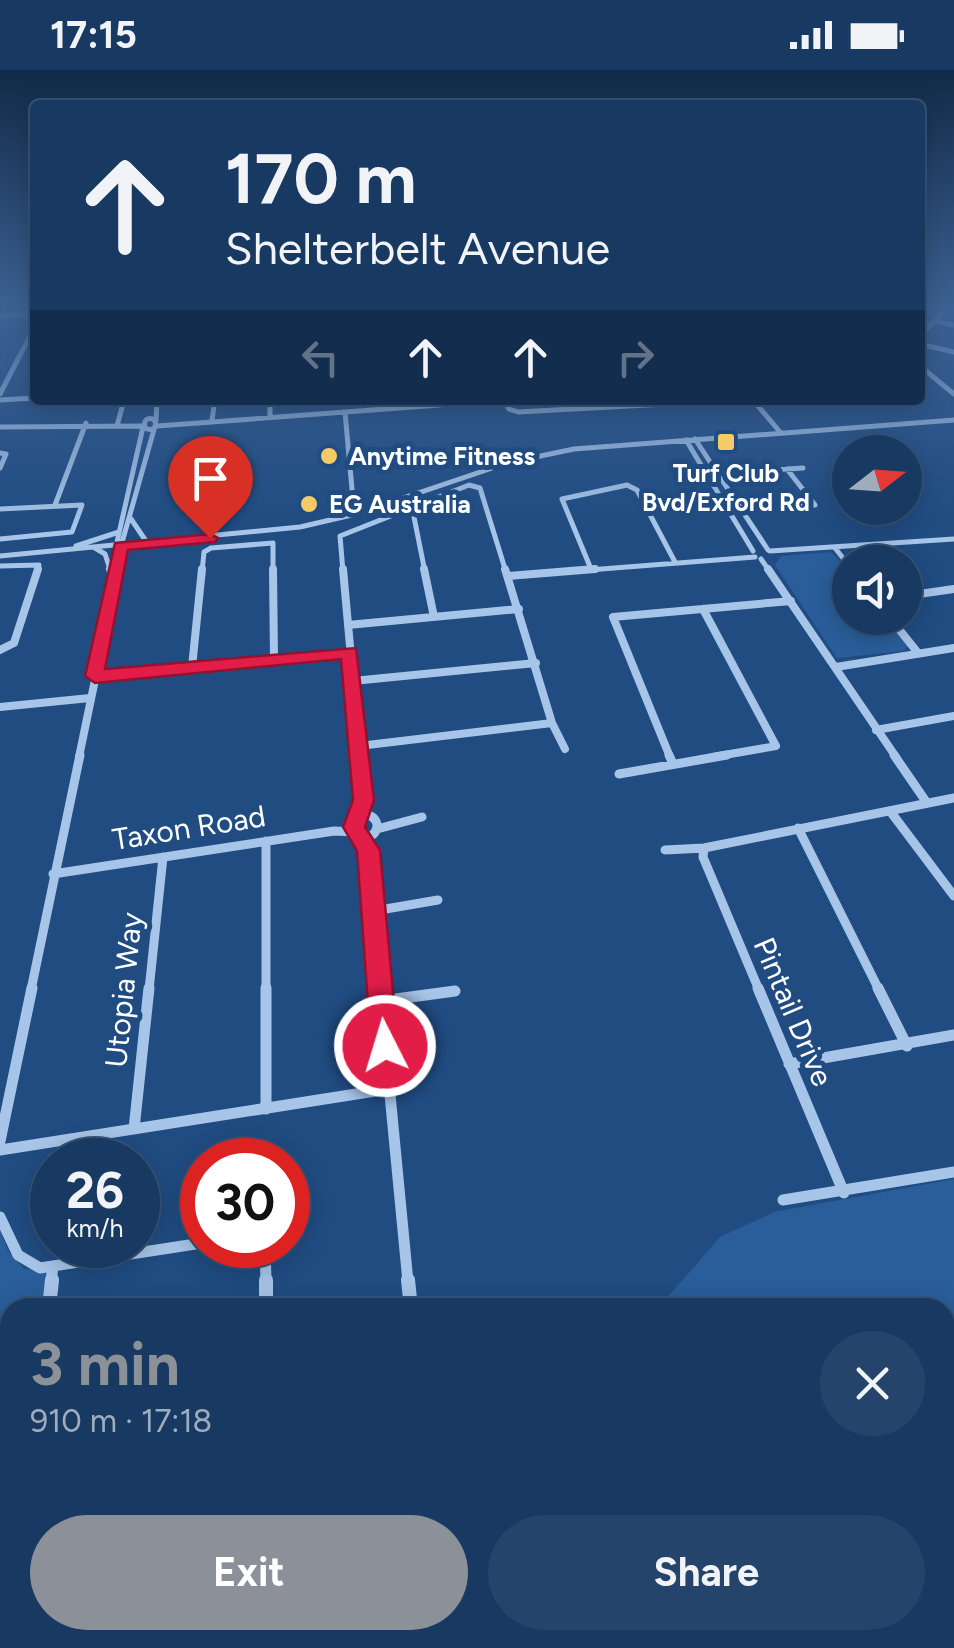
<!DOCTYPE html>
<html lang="en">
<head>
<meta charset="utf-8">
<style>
	:root { --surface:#183962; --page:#25446b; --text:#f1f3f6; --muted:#9facbe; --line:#365377; --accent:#8c9099 }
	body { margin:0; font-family:Figtree,sans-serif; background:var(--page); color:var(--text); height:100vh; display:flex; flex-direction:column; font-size:38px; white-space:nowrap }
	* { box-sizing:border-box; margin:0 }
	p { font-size:32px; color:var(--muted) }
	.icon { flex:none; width:55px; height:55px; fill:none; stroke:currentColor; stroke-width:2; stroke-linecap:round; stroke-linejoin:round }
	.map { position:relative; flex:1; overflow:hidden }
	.panel { position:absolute; left:0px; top:1228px; width:955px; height:352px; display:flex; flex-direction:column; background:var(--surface); border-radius:30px 30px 0 0; box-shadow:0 5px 25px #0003,0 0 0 2px var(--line) }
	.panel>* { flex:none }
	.guide { position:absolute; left:30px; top:30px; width:895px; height:305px; border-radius:10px; box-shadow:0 5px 25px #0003,0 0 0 2px var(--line); background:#183962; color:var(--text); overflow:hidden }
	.needle { width:65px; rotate:73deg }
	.fabs { position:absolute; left:832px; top:365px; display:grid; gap:20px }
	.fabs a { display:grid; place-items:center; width:90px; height:90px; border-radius:50%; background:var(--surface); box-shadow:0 5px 25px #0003,0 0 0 2px var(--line); font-size:50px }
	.speed { position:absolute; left:30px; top:1068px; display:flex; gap:20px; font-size:50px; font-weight:700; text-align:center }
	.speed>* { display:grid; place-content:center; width:130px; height:130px; border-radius:50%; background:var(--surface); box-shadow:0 5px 25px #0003,0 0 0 2px var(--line); line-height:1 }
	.speed small { font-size:25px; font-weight:400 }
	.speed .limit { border:15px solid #d22; background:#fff; color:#111 }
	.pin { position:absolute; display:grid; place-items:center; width:85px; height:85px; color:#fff; margin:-102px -42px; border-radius:50% 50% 50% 0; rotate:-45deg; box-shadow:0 0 10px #0007 }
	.pin .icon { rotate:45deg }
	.me { position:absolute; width:110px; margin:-55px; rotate:355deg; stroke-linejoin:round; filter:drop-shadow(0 0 8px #0008) }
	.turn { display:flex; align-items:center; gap:35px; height:210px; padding:0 30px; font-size:45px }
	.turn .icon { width:130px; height:130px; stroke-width:2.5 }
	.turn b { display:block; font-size:70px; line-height:85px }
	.lanes { display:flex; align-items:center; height:95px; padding:0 30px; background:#0003; justify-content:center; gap:50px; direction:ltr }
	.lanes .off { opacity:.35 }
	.round { display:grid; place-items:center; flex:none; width:105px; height:105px; border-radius:52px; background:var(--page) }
	.head { display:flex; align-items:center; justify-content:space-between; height:170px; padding:0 30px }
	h1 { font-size:60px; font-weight:700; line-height:75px; color:var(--accent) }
	.cta { display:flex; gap:20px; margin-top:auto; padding:20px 30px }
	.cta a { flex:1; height:115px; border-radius:60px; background:var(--accent); color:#fff; font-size:40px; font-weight:700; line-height:115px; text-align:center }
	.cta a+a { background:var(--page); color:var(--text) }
	.status { display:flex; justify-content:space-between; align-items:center; height:70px; padding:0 50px; background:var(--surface); direction:ltr }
	.status svg { height:28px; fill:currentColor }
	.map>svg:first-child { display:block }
</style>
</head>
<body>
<div class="status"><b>17:15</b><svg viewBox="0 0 49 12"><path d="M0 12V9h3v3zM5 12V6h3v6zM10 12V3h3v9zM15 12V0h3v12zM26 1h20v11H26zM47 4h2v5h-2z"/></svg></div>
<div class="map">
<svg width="954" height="1578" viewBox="0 0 954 1578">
	<rect width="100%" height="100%" fill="#204c82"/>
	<path fill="#2a5e9a" d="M831,482L850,501V548H886L908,576L904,581L837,588L775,495L781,486Z
		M954,1109V1578H0V1160L8,1181L24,1199L49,1200L45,1237L10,1238V1570H945V1238L659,1237L720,1167L774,1142Z"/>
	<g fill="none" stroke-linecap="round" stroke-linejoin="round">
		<path stroke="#9ac0ea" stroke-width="4" d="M945,1306L954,1309
			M422,1578L433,1570"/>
		<path stroke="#a7c5e8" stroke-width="5" d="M0,246L35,244
			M935,251L954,255
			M920,265L951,235
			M920,274L954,282
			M920,296L954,324
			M0,324L35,256
			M0,330L35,328
			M270,330V347
			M504,330L509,339L518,342L740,330
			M753,330L780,362
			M345,342L353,430L367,441
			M144.5 354a5.5 5.5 0 1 1 11 0a5.5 5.5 0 1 1-11 0Z
			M212,350L215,330
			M156,351L157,330
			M117,356L124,330
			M157,356L440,335
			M0,357L142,356
			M695,369L768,480
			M686,370L753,481
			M0,383L6,384L0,398
			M772,400L803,398
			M55,435L86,353
			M412,437L425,502
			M0,439L82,435L72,462L0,469
			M740,442L815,435L787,399
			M131,449L148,474
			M76,476L119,462
			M121,476L155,356
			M95,478L105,484L111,502
			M835,478L850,497
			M770,481L954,469
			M0,486L300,457L356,444L507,393L574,379L954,350
			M761,489L770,502
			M0,496L39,495L37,502
			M591,499L562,429L627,415L637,420L675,492
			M118,502L121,486L117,472L143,357
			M202,502L204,482L211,478L273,473V502
			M343,502L340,466L469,415L480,418L506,502
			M563,502L755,487"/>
		<path stroke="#a7c5e8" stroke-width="8" d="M110,499L114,509
			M273,499L274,589
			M343,499L360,687
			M424,499L434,547
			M505,499L552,653L565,679
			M768,499L896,687
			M508,506L595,499
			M905,526L954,519
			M703,539L776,676L713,687
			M890,548L918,583
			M348,555L519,539
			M0,580L14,573L38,499
			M192,597L202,499
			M836,597L954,578
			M95,607L350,582
			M353,611L536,593
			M0,637L90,628
			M876,660L954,646
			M359,676L552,653
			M79,687L118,499
			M670,687L613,547L791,531"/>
		<path stroke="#a7c5e8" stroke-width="9" d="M669,685L673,694
			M894,685L927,733
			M619,704L727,685
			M890,741L954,826
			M355 756a11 11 0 1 1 22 0a11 11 0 1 1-22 0Z
			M358,749L364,730L360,685
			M798,758L879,920
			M377,759L422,747
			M359,764L368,780L380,920
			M266,771V920
			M704,778L703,787L759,920
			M665,780L704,778L954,728
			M53,804L334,761L356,762
			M374,841L438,830
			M31,920L80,685
			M149,920L163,787"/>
		<path stroke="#a7c5e8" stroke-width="11" d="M266,918V1039
			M380,918L381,931
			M758,918L844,1123
			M878,918L907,976
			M789,994L954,965
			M134,1059L149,918
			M0,1071L32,918
			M0,1080L388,1019
			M783,1130L954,1102
			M0,1147L18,1185L40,1198L202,1173
			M265,1175L266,1212
			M51,1212L53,1196
			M408,1212L381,931L455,921"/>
		<path stroke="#a7c5e8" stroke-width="14" d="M266,1210V1238
			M408,1210L411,1238
			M49,1238L52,1210"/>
	</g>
	<path fill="#295589" d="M315,429V438L303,439L302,434Z"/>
	<path fill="#30639f" stroke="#22456f" stroke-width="2.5" d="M302,424H314V433L302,434Z"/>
	<linearGradient id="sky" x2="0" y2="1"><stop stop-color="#122a48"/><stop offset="0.52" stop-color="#3c6192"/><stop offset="1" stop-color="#3c6192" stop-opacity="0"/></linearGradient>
	<rect width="954" height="456" fill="url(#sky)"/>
	<path fill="#e11d48" stroke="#92132f" stroke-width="2.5" d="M210,464L218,468L215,472L128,480L105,599L356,578L374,730L365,757L380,780L398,976L394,984L385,988L375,984L371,976L357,781L343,757L353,730L341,589L95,613L85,606L115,473Z"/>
	<g fill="#f6cb67" stroke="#204c82" stroke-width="4">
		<rect x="716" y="362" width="20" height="20" rx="5"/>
		<circle cx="329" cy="386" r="10"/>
		<circle cx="309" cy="434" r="10"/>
	</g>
	<g text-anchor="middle" stroke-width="10" stroke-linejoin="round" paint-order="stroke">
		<g font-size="25" font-weight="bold" fill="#fff" stroke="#204c82" text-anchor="start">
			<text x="349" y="395">Anytime Fitness</text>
			<text x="726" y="412" text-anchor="middle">Turf Club<tspan x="726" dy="29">Bvd/Exford Rd</tspan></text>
			<text x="329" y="443">EG Australia</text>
		</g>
		<g font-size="30" fill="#fff" stroke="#204c82">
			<text transform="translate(189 758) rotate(-9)" y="10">Taxon Road</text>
			<text transform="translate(124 920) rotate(-84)" y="10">Utopia Way</text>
			<text transform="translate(793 942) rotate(67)" y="10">Pintail Drive</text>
		</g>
	</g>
</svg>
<div class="fabs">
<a><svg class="needle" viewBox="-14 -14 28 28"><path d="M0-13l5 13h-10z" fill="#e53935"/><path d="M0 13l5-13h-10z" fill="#9facbe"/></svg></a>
<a><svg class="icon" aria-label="sound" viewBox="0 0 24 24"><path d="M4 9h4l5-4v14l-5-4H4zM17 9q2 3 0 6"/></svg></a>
</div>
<div class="speed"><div>26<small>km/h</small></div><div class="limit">30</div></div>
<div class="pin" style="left:210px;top:468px;background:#d93025"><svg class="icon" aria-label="arrive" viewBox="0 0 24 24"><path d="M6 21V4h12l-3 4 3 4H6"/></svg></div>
<svg class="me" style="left:385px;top:976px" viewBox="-20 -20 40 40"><circle r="17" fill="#e11d48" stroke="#fff" stroke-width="3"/><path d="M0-11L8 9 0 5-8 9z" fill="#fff"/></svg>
<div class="guide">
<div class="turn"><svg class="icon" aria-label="ahead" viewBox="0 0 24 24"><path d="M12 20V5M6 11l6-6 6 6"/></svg><div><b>170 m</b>Shelterbelt Avenue</div></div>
<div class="lanes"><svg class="icon off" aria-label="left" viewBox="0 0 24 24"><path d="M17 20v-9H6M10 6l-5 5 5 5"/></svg><svg class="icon" aria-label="ahead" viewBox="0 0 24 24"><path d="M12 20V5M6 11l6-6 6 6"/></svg><svg class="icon" aria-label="ahead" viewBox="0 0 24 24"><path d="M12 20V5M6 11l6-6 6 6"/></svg><svg class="icon off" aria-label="right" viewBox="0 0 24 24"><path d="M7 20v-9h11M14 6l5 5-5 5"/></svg></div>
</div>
<section class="panel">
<div class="head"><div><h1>3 min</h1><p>910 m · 17:18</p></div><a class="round"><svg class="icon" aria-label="close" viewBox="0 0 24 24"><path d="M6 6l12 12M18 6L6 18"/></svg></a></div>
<div class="cta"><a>Exit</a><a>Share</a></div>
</section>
</div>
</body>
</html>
